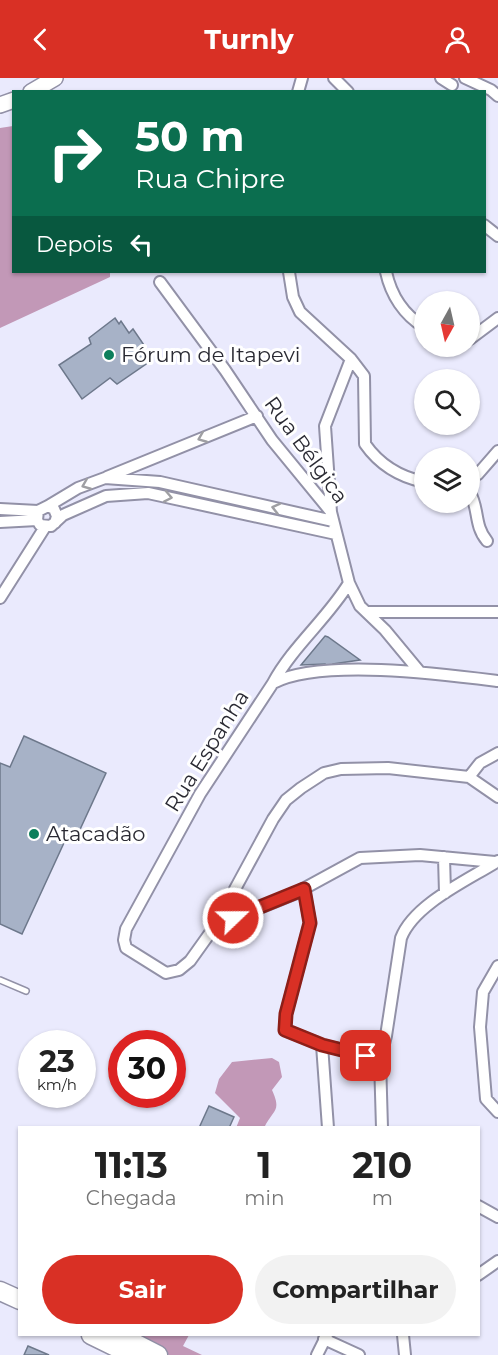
<!DOCTYPE html>
<html lang="pt">
<head>
<meta charset="utf-8">
<style>
	:root { --surface:#fff; --page:#f2f2f2; --text:#222; --muted:#767676; --accent:#d93025 }
	body { margin:0; font-family:Montserrat,sans-serif; background:var(--page); color:var(--text); height:100vh; display:flex; flex-direction:column; font-size:22px; white-space:nowrap }
	* { box-sizing:border-box; margin:0 }
	p { font-size:20px; color:var(--muted) }
	.icon { flex:none; width:33px; height:33px; fill:none; stroke:currentColor; stroke-width:2; stroke-linecap:round; stroke-linejoin:round }
	.map { position:relative; flex:1; overflow:hidden }
	.drawer { position:absolute; left:18px; top:1048px; width:462px; height:210px; display:flex; flex-direction:column; background:var(--surface); border-radius:0px; box-shadow:0 2px 4px #0004 }
	.drawer>* { flex:none }
	.banner { position:absolute; left:12px; top:12px; width:474px; height:183px; border-radius:0px; box-shadow:0 2px 4px #0004; background:#0b6e4f; color:#fff; overflow:hidden }
	.needle { width:39px; rotate:188deg }
	.controls { position:absolute; left:414px; top:213px; display:grid; gap:12px }
	.controls a { display:grid; place-items:center; width:66px; height:66px; border-radius:50%; background:var(--surface); box-shadow:0 2px 4px #0004; font-size:30px }
	.speed { position:absolute; left:18px; top:952px; display:flex; gap:12px; font-size:30px; font-weight:700; text-align:center }
	.speed>* { display:grid; place-content:center; width:78px; height:78px; border-radius:50%; background:var(--surface); box-shadow:0 2px 4px #0004; line-height:1 }
	.speed small { font-size:15px; font-weight:400 }
	.speed .limit { border:9px solid #d22; background:#fff; color:#111 }
	.pin { position:absolute; display:grid; place-items:center; width:51px; height:51px; color:#fff; margin:-26px; border-radius:12px; box-shadow:0 3px 9px #0006 }
	.me { position:absolute; width:66px; margin:-33px; rotate:68deg; stroke-linejoin:round; filter:drop-shadow(0 0 4px #0008) }
	.turn { display:flex; align-items:center; gap:21px; height:126px; padding:0 24px; font-size:27px }
	.turn .icon { width:78px; height:78px; stroke-width:2.5 }
	.turn b { display:block; font-size:42px; line-height:51px }
	.then { display:flex; align-items:center; height:57px; padding:0 24px; background:#0003; gap:12px; font-size:22px }
	.eta { display:flex; justify-content:space-evenly; align-items:center; height:102px; text-align:center }
	.eta b { font-size:36px; font-weight:700; line-height:42px }
	.action { display:flex; gap:12px; margin-top:auto; padding:12px 24px }
	.action a { flex:1; height:69px; border-radius:36px; background:var(--accent); color:#fff; font-size:24px; font-weight:700; line-height:69px; text-align:center }
	.action a+a { background:var(--page); color:var(--text) }
	header { display:flex; justify-content:space-between; align-items:center; height:78px; padding:0 24px; background:var(--accent); color:#fff; font-size:27px; font-weight:700 }
	.map>svg:first-child { display:block }
</style>
</head>
<body>
<header><svg class="icon" aria-label="back" viewBox="0 0 24 24"><path d="M15 5l-7 7 7 7"/></svg>Turnly<svg class="icon" aria-label="person" viewBox="0 0 24 24"><circle cx="12" cy="8" r="4"/><path d="M4 21q1-7 8-7t8 7"/></svg></header>
<div class="map">
<svg width="498" height="1277" viewBox="0 0 498 1277">
	<rect width="100%" height="100%" fill="#eaeafd"/>
	<path fill="#c298b7" d="M13,48L14,194H110V199L0,250V50Z
		M272,980L279,984L282,999L272,1012C282,1034 273,1031 264,1050H236L240,1040L215,1015L219,1001L232,984Z
		M129,1257H189L183,1268L202,1277H169Z"/>
	<path fill="#a7b2c7" stroke="#6d788b" stroke-width="1.5" d="M115,240L119,246L121,243L129,255L133,251L144,267L140,270L149,284L117,306L110,300L82,321L59,287L91,266L89,260Z
		M325,558L328,559L360,582L333,586L332,592H325V586L301,587Z
		M24,658L106,695L77,758L69,754L22,856L0,846V685L10,689Z
		M209,1028L234,1039L229,1050H199Z
		M28,1268L49,1277H24Z"/>
	<g fill="none" stroke-linecap="round" stroke-linejoin="round">
		<g stroke="#9291a7" stroke-width="8">
			<path id="lane" d="M0,902L26,913"/>
		</g>
		<g stroke="#9291a7" stroke-width="14">
			<path id="street" d="M334,0L348,14
				M441,0L452,7
				M465,0L491,12L498,18
				M298,14L302,0
				M484,147L498,158
				M289,194L293,219L300,234L351,281L364,298L365,366C379,386 400,399 424,404
				M386,194C391,217 404,237 424,249
				M160,204L225,292L272,362L331,434L349,505L360,528L385,552L419,593
				M470,261L498,240
				M107,399L257,338
				M470,400L478,396L498,373
				M470,415C479,430 474,448 487,463
				M48,428L78,410L105,400L160,404L333,443
				M0,431L38,433
				M331,434L325,348L351,281
				M0,444L37,442
				M55,445L57,438L54,431L48,428L38,433L37,442L40,447L51,448L63,437L106,418L148,415L336,456
				M0,520L45,449
				M369,534H498
				M498,603C443,596 321,580 273,605L200,716L126,851L124,862L126,870L166,895L179,892L190,883L215,848L273,741L286,722L301,710L324,695L341,691L388,690L469,699L480,685L498,675
				M273,605C293,568 327,541 349,505
				M469,699L498,719
				M444,779L445,815
				M304,811L310,845L286,936L285,952L322,967L380,981
				M230,817L243,829L251,832
				M215,848L294,816L360,780L420,777L495,784
				M498,888L483,914L480,949L486,1021L498,1034
				M322,967L328,1050
				M382,1050L380,981L386,958L401,860C414,826 468,802 498,783
				M478,1128L498,1139
				M478,1197L498,1183
				M403,1257L405,1277
				M324,1261L359,1277
				M317,1277L327,1257"/>
		</g>
		<g stroke="#9291a7" stroke-width="18">
			<path id="secondary" d="M31,14L55,0
				M0,27L14,22"/>
		</g>
		<g stroke="#9291a7" stroke-width="21">
			<path id="primary" d="M0,1213L20,1222
				M91,1257L132,1277
				M119,1257L158,1277"/>
		</g>
		<use href="#lane" stroke="#fff" stroke-width="5"/>
		<use href="#street" stroke="#fff" stroke-width="10"/>
		<use href="#secondary" stroke="#fff" stroke-width="15"/>
		<use href="#primary" stroke="#fff" stroke-width="18"/>
	</g>
	<defs><path id="oneway-chevron" d="M-2-3.5L2.5 0L-2 3.5" fill="none" stroke-width="1.6" stroke-linecap="round" stroke-linejoin="round" transform="scale(1.5)"/></defs>
	<g stroke="#9f9fa3">
		<use href="#oneway-chevron" transform="translate(202 360) rotate(158)"/>
		<use href="#oneway-chevron" transform="translate(86 407) rotate(158)"/>
		<use href="#oneway-chevron" transform="translate(168 419) rotate(11)"/>
		<use href="#oneway-chevron" transform="translate(276 430) rotate(-166)"/>
	</g>
	<g fill="none" stroke-linecap="round" stroke-linejoin="round">
		<g stroke="#8d1f18" stroke-width="15">
			<path id="route" d="M233,840L304,811L310,845L286,936L285,952L322,967L366,978"/>
		</g>
		<use href="#route" stroke="#d93025" stroke-width="10"/>
	</g>
	<g fill="#0c7f5c" stroke="#fff" stroke-width="2">
		<circle cx="109" cy="277" r="6"/>
		<circle cx="34" cy="756" r="6"/>
	</g>
	<g text-anchor="middle" stroke-width="6" stroke-linejoin="round" paint-order="stroke">
		<g font-size="21" fill="#2a2a33" stroke="#fff" text-anchor="start">
			<text x="121" y="284">Fórum de Itapevi</text>
			<text x="46" y="763">Atacadão</text>
		</g>
		<g font-size="21" fill="#2a2a33" stroke="#fff">
			<text transform="translate(306 372) rotate(54)" y="7">Rua Bélgica</text>
			<text transform="translate(207 673) rotate(-58)" y="7">Rua Espanha</text>
		</g>
	</g>
</svg>
<div class="controls">
<a><svg class="needle" viewBox="-14 -14 28 28"><path d="M0-13l5 13h-10z" fill="#e53935"/><path d="M0 13l5-13h-10z" fill="#767676"/></svg></a>
<a><svg class="icon" aria-label="search" viewBox="0 0 24 24"><circle cx="10" cy="10" r="6"/><path d="M15 15l6 6"/></svg></a>
<a><svg class="icon" aria-label="layers" viewBox="0 0 24 24"><path d="M12 4l9 5-9 5-9-5zM3 14l9 5 9-5"/></svg></a>
</div>
<div class="speed"><div>23<small>km/h</small></div><div class="limit">30</div></div>
<div class="pin" style="left:366px;top:978px;background:#d93025"><svg class="icon" aria-label="arrive" viewBox="0 0 24 24"><path d="M6 21V4h12l-3 4 3 4H6"/></svg></div>
<svg class="me" style="left:233px;top:840px" viewBox="-20 -20 40 40"><circle r="17" fill="#d93025" stroke="#fff" stroke-width="3"/><path d="M0-11L8 9 0 5-8 9z" fill="#fff"/></svg>
<div class="banner">
<div class="turn"><svg class="icon" aria-label="right" viewBox="0 0 24 24"><path d="M7 20v-9h11M14 6l5 5-5 5"/></svg><div><b>50 m</b>Rua Chipre</div></div>
<div class="then">Depois<svg class="icon" aria-label="left" viewBox="0 0 24 24"><path d="M17 20v-9H6M10 6l-5 5 5 5"/></svg></div>
</div>
<section class="drawer">
<div class="eta">
<div><b>11:13</b><p>Chegada</p></div>
<div><b>1</b><p>min</p></div>
<div><b>210</b><p>m</p></div>
</div>
<div class="action"><a>Sair</a><a>Compartilhar</a></div>
</section>
</div>
</body>
</html>
